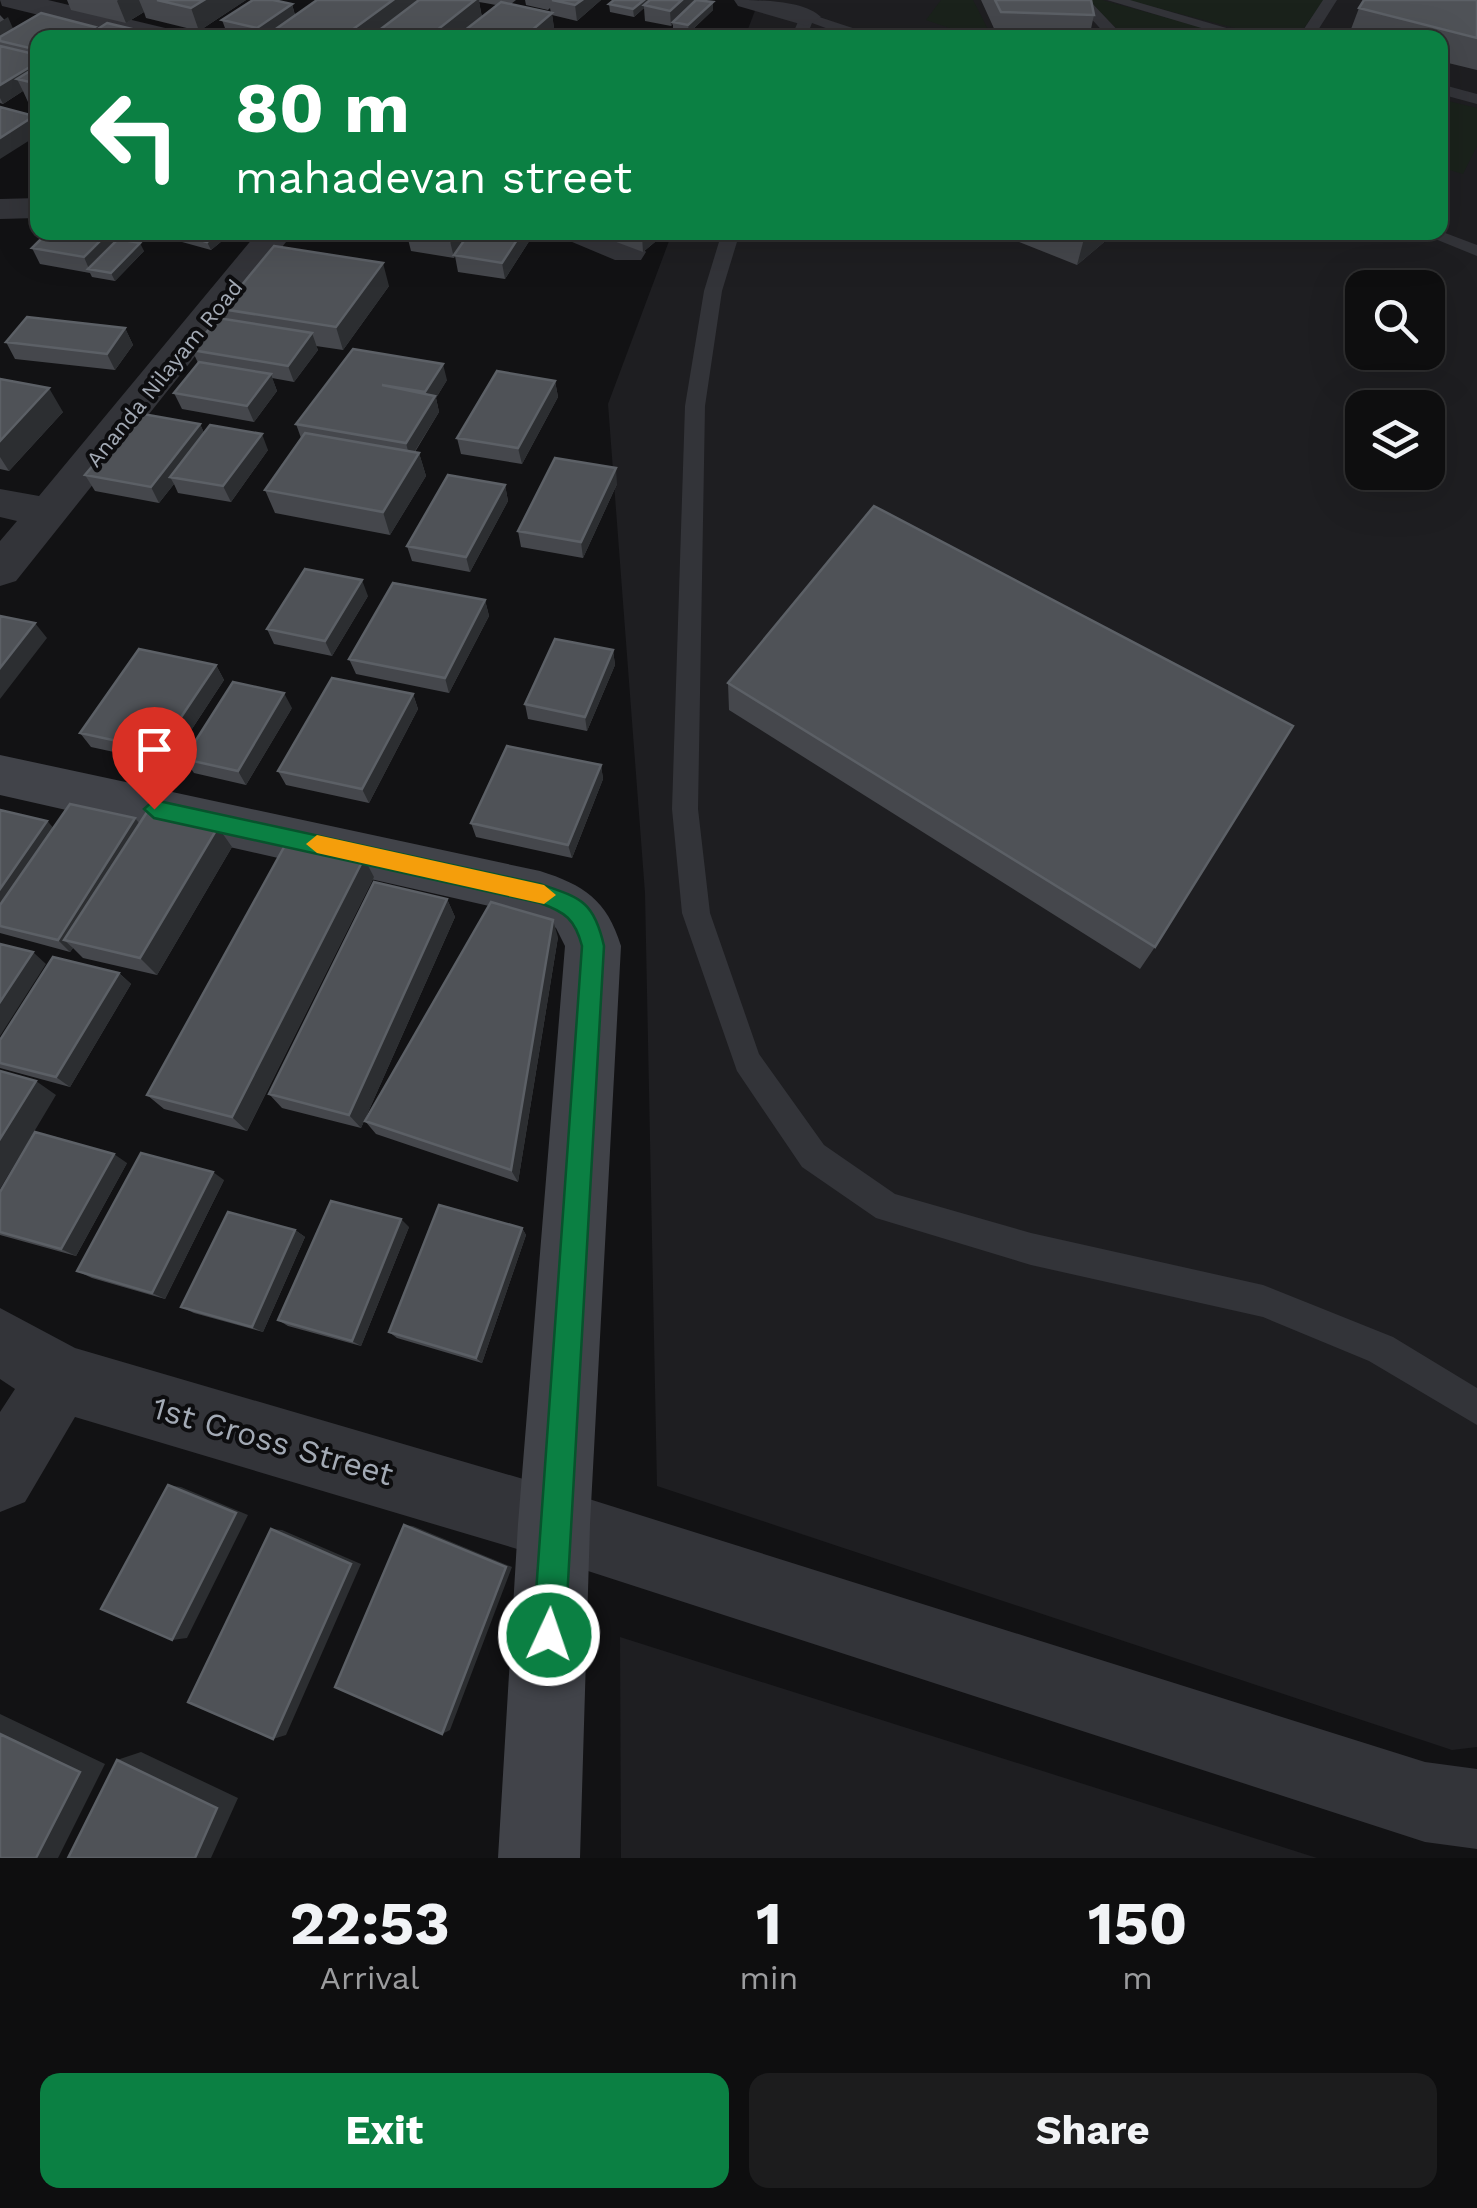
<!DOCTYPE html>
<html lang="en">
<head>
<meta charset="utf-8">
<style>
	:root { --surface:#0e0e0f; --page:#1c1c1d; --text:#f1f3f6; --muted:#9b9c9e; --line:#2e2e2f; --accent:#0b8043 }
	body { margin:0; font-family:"Work Sans",sans-serif; background:var(--page); color:var(--text); height:100vh; display:flex; flex-direction:column; font-size:38px; white-space:nowrap }
	* { box-sizing:border-box; margin:0 }
	p { font-size:32px; color:var(--muted) }
	.icon { flex:none; width:55px; height:55px; fill:none; stroke:currentColor; stroke-width:2; stroke-linecap:round; stroke-linejoin:round }
	.map { position:relative; height:1858px; overflow:hidden }
	.sheet { display:flex; flex-direction:column; background:var(--surface); flex:1 }
	.sheet>* { flex:none }
	.top-card { position:absolute; left:30px; top:30px; width:1418px; height:210px; border-radius:20px; box-shadow:0 10px 40px #0002,0 0 0 2px var(--line); background:#0b8043; color:#fff; overflow:hidden }
	.tools { position:absolute; left:1345px; top:270px; display:grid; gap:20px }
	.tools a { display:grid; place-items:center; width:100px; height:100px; border-radius:20px; background:var(--surface); box-shadow:0 10px 40px #0002,0 0 0 2px var(--line); font-size:50px }
	.pin { position:absolute; display:grid; place-items:center; width:85px; height:85px; color:#fff; margin:-102px -42px; border-radius:50% 50% 50% 0; rotate:-45deg; box-shadow:0 0 10px #0007 }
	.pin .icon { rotate:45deg }
	.me { position:absolute; width:110px; margin:-55px; rotate:3deg; stroke-linejoin:round; filter:drop-shadow(0 0 8px #0008) }
	.turn { display:flex; align-items:center; gap:35px; height:210px; padding:0 40px; font-size:45px }
	.turn .icon { width:130px; height:130px; stroke-width:2.5 }
	.turn b { display:block; font-size:70px; line-height:85px }
	.eta { display:flex; justify-content:space-evenly; align-items:center; height:170px; text-align:center }
	.eta b { font-size:60px; font-weight:700; line-height:70px }
	.primary-button { display:flex; gap:20px; margin-top:auto; padding:20px 40px }
	.primary-button a { flex:1; height:115px; border-radius:20px; background:var(--accent); color:#fff; font-size:40px; font-weight:700; line-height:115px; text-align:center }
	.primary-button a+a { background:var(--page); color:var(--text) }
	.map>svg:first-child { display:block }
</style>
</head>
<body>
<div class="map">
<svg width="1477" height="1858" viewBox="0 0 1477 1858">
	<rect width="100%" height="100%" fill="#121214"/>
	<path fill="#1e1e21" fill-rule="evenodd" d="M759,0H1477V1747L1452,1750L657,1486L645,893L608,404L672,233L1440,232V38L745,37ZM1362,288H1428V352H1362ZM1362,408H1428V472H1362Z
		M620,1637L1317,1858H621Z"/>
	<path fill="#1a221b" d="M941,0H973L992,37H976L926,20Z
		M1088,0H1102L1204,28L1200,37H1125Z
		M1127,0H1324L1297,38L1269,37Z
		M1440,99L1477,108V146L1463,174L1440,167Z"/>
	<g fill="none" stroke-linecap="round" stroke-linejoin="round">
		<path fill="#333439" fill-rule="evenodd" d="M1074,0H1089L1125,38H1109Z
			M1107,0H1130L1261,38H1235Z
			M1323,0H1337L1313,38H1298Z
			M807,13L874,35L876,38H853L812,23L806,38H791L800,17Z
			M1440,84L1477,94V104L1440,94Z
			M1440,231L1477,245V256L1418,232Z
			M722,232H740L722,291L705,406L698,809L710,913L759,1054L824,1145L895,1194L1031,1233L1263,1285L1393,1337L1477,1388V1425L1369,1361L1263,1317L1031,1265L876,1218L802,1167L737,1071L682,913L672,809L685,406L704,291Z"/>
		<path fill="#333439" fill-rule="evenodd" d="M0,0H48L182,32L186,38H133L2,6Z
			M734,0C759,0 804,0 821,17L807,26L738,6Z
			M38,198V218L0,219V199Z
			M258,232H294L16,581L0,586V541L17,521L0,517V489L39,496Z
			M560,232C587,232 628,227 646,252L641,260H615L565,239Z
			M0,1308L75,1348L554,1488L1425,1762L1477,1769V1849L1425,1842L554,1560L75,1417L25,1502L0,1512V1412L15,1389L0,1379Z"/>
		<path fill="#414349" fill-rule="evenodd" d="M0,755L540,871C584,885 607,900 621,946L590,1524L580,1858H498L518,1524L565,946L556,928L538,917L0,795Z"/>
	</g>
	<path fill="#45474c" fill-rule="evenodd" d="M67,0H246L199,31L146,18L144,12L126,23L71,10Z
		M317,0H516L511,4L551,13L550,8L548,10L526,5L525,0H601L577,21L552,15L555,35L552,38H275L274,35L271,38H236L228,36L222,20L292,4L295,15ZM479,2L485,3L496,5L482,17Z
		M981,0H1091L1094,15L1089,38L997,35Z
		M1477,0V70L1440,61V38L1348,37L1359,8Z
		M609,4L713,10L689,33L673,30V24L671,26L645,21L644,8L634,17L610,12Z
		M0,15L13,29L95,27L96,30L153,34L38,38V104L28,102L23,91L3,104L0,103Z
		M48,232H133L125,240L144,251L115,281L92,277L90,273L40,264L32,248Z
		M233,232L211,250L182,242L178,233Z
		M535,232L505,279L458,272L455,256L454,258L411,251L407,235Z
		M603,232H667L643,252L603,237Z
		M994,232H1116L1077,265Z
		M389,286L343,350L316,346L318,350L294,382L272,378L277,391L254,422L182,409L174,393L198,363L192,350L226,319L222,309Z
		M125,328L133,345L115,370L15,359L6,342Z
		M0,379L63,412L9,471L0,469Z
		M447,380L436,398L439,412L415,452L419,453L426,476L390,535L275,513L265,490L301,438L296,424Z
		M555,381L558,397L522,464L461,454L457,438Z
		M200,424L204,433L268,450L231,502L178,493L174,484L159,503L95,491L85,475Z
		M617,484L583,558L521,547L518,531Z
		M505,485L508,501L470,572L412,561L407,546Z
		M368,596L332,656L274,644L267,629Z
		M485,600L489,616L449,693L356,674L349,659Z
		M613,650L615,665L587,731L528,719L525,704Z
		M216,665L224,680L169,764L91,747L80,733Z
		M728,683L1155,947L1140,969L729,710Z
		M413,694L418,709L369,803L286,785L278,771Z
		M292,708L246,785L194,773L184,759Z
		M601,765L603,779L572,858L476,837L471,823Z
		M0,810L47,821L53,828L139,823L232,847L157,975L83,958L73,948L70,952L0,933Z
		M364,858L374,877L247,1131L164,1109L147,1095Z
		M447,899L455,917L361,1128L282,1108L269,1094Z
		M558,937L518,1182L376,1134L365,1121Z
		M119,973L131,984L70,1087L0,1068V1040Z
		M127,1163L76,1256L0,1235V1192Z
		M224,1180L165,1299L92,1278L77,1271Z
		M409,1227L361,1346L288,1326L278,1320Z
		M522,1228L526,1235L482,1363L397,1338L389,1332Z
		M295,1230L305,1237L263,1332L194,1313L181,1307Z"/>
	<path fill="#2c2e31" d="M118,0H139L144,12L126,23L117,1Z
		M204,0H246L199,31L191,8Z
		M393,0H421L378,38H341Z
		M475,0H479L482,20L460,38H427Z
		M582,0H601L577,21L575,5Z
		M644,0H653L644,5V8L634,17L633,9Z
		M682,0H699L673,22L671,26L670,11Z
		M713,2V10L689,33L688,25Z
		M292,4L296,20L273,31L274,35L271,38H260L257,28Z
		M552,13L555,35L552,38H523Z
		M8,17L15,33L0,41V22Z
		M95,27L99,38H77Z
		M38,62V82L17,79L23,91L3,104L0,98V85Z
		M34,116L38,124V135L0,159V138Z
		M109,232H133L95,270L89,269L84,257Z
		M219,232H233L211,250L207,242Z
		M456,232H471L454,258L450,241Z
		M522,232H535L505,279L502,263Z
		M646,232H667L643,252L642,236Z
		M1088,232H1116L1077,265L1085,235Z
		M140,243L144,251L115,281L111,273Z
		M383,263L389,286L343,350L336,327Z
		M125,328L133,345L115,370L107,354Z
		M312,333L318,350L294,382L288,366Z
		M443,364L447,380L436,398L439,412L410,459L406,443L429,406L425,392Z
		M271,374L277,391L254,422L247,406Z
		M555,381L558,397L522,464L518,448Z
		M49,388L63,412L9,471L0,457V441Z
		M200,424L207,440L170,477L174,484L159,503L151,487Z
		M262,434L268,450L231,502L223,486Z
		M419,453L426,476L390,535L383,512Z
		M616,468L617,484L583,558L581,542Z
		M505,485L508,501L470,572L466,557Z
		M362,580L368,596L332,656L325,641Z
		M485,600L489,616L449,693L445,678Z
		M35,623L47,638L0,699V668Z
		M613,650L615,665L587,731L585,717Z
		M216,665L224,680L169,764L159,750Z
		M284,693L292,708L246,785L238,771Z
		M413,694L418,709L369,803L362,789Z
		M601,765L603,779L572,858L568,845Z
		M135,818L146,832L64,940L73,948L70,952L58,940Z
		M47,821L59,834L0,905V889Z
		M218,827L232,847L157,975L140,958Z
		M364,858L374,877L247,1131L232,1117Z
		M447,899L455,917L361,1128L349,1115Z
		M553,920L558,937L518,1182L511,1170Z
		M33,952L46,964L0,1036V1002Z
		M119,973L131,984L70,1087L56,1077Z
		M36,1081L56,1095L0,1189V1139Z
		M114,1154L127,1163L76,1256L61,1249Z
		M213,1172L224,1180L165,1299L152,1293Z
		M401,1219L409,1227L361,1346L352,1341Z
		M522,1228L526,1235L482,1363L476,1358Z
		M295,1230L305,1237L263,1332L252,1327Z
		M168,1485L181,1487L248,1515L187,1638L172,1640Z
		M404,1525L413,1526L512,1567L450,1730L442,1734Z
		M271,1529L282,1530L361,1564L286,1735L273,1739Z
		M0,1714L105,1764L58,1858H36L0,1734Z
		M141,1752L238,1798L211,1858H195L117,1760Z"/>
	<path fill="#4f5257" stroke="#5c6066" stroke-width="2.5" d="M157,0H204L191,8Z
		M253,0H273L292,4L257,28L222,20Z
		M317,0H393L341,38H301L273,31Z
		M419,0H475L427,38H369Z
		M552,0H582L575,5Z
		M614,0H644L633,9L609,4Z
		M650,0H682L670,11L644,5Z
		M696,0L713,2L688,25L673,22Z
		M995,0H1091L1094,15L1001,12Z
		M1364,0H1477V38L1359,8Z
		M501,2L552,13L523,38H455Z
		M41,13L95,27L77,38H38V50L0,41V37Z
		M107,23L153,34L147,38H84Z
		M181,31L209,38H171Z
		M0,46L38,55V62L0,85Z
		M38,66V84L17,79Z
		M0,107L34,116L0,138Z
		M48,232H109L84,257L32,248Z
		M179,232H219L207,242L178,233Z
		M409,232H456L450,241L407,235Z
		M470,232H522L502,263L454,255Z
		M118,239L140,243L111,273L88,269Z
		M274,246L383,263L336,327L222,309Z
		M27,317L125,328L107,354L6,342Z
		M218,318L312,333L288,366L192,350Z
		M353,349L443,364L425,392L382,385L435,396L406,443L296,424Z
		M199,362L271,374L247,406L174,393Z
		M497,371L555,381L518,448L457,438Z
		M0,379L49,388L0,441Z
		M137,413L200,424L151,487L85,475Z
		M210,425L262,434L223,486L170,477Z
		M305,433L419,453L383,512L265,490Z
		M555,458L616,468L581,542L518,531Z
		M448,475L505,485L466,557L407,546Z
		M874,506L1293,726L1155,947L728,683Z
		M305,569L362,580L325,641L267,629Z
		M393,583L485,600L445,678L349,659Z
		M0,616L35,623L0,668Z
		M555,639L613,650L585,717L525,704Z
		M139,649L216,665L159,750L80,733Z
		M332,678L413,694L362,789L278,771Z
		M233,682L284,693L238,771L184,759Z
		M507,746L601,765L568,845L471,823Z
		M70,804L135,818L58,940L0,926V905Z
		M0,810L47,821L0,889Z
		M147,812L218,827L140,958L64,940Z
		M288,840L364,858L232,1117L147,1095Z
		M374,882L447,899L349,1115L269,1094Z
		M491,902L553,920L511,1170L365,1121Z
		M0,944L33,952L0,1002Z
		M53,957L119,973L56,1077L0,1063V1040Z
		M0,1071L36,1081L0,1139Z
		M35,1132L114,1154L61,1249L0,1232V1192Z
		M141,1153L213,1172L152,1293L77,1271Z
		M331,1201L401,1219L352,1341L278,1320Z
		M439,1205L522,1228L476,1358L389,1332Z
		M228,1212L295,1230L252,1327L181,1307Z
		M168,1485L236,1513L172,1640L101,1609Z
		M404,1525L506,1567L442,1734L335,1687Z
		M271,1529L351,1564L273,1739L188,1702Z
		M0,1734L80,1772L36,1858H0Z
		M117,1760L217,1808L195,1858H68Z"/>
	<path fill="#0b8043" stroke="#07532c" stroke-width="2.5" d="M154,800L540,884C581,898 594,901 604,946L565,1635L560,1646L549,1651L538,1646L533,1635L582,946C575,919 565,912 540,903L154,818L144,809Z"/>
	<path fill="#f59e0b" d="M317,835L544,885L556,895L544,904L317,853L306,844Z"/>
	<g text-anchor="middle" stroke-width="8" stroke-linejoin="round" paint-order="stroke">
		<g font-size="22" fill="#a3aab5" stroke="#0d0d0f">
			<text transform="translate(164 373) rotate(-51)" y="8">Ananda Nilayam Road</text>
		</g>
		<g font-size="32" fill="#a3aab5" stroke="#0d0d0f">
			<text transform="translate(273 1441) rotate(16)" y="11">1st Cross Street</text>
		</g>
	</g>
</svg>
<div class="tools">
<a><svg class="icon" aria-label="search" viewBox="0 0 24 24"><circle cx="10" cy="10" r="6"/><path d="M15 15l6 6"/></svg></a>
<a><svg class="icon" aria-label="layers" viewBox="0 0 24 24"><path d="M12 4l9 5-9 5-9-5zM3 14l9 5 9-5"/></svg></a>
</div>
<div class="pin" style="left:154px;top:809px;background:#d93025"><svg class="icon" aria-label="arrive" viewBox="0 0 24 24"><path d="M6 21V4h12l-3 4 3 4H6"/></svg></div>
<svg class="me" style="left:549px;top:1635px" viewBox="-20 -20 40 40"><circle r="17" fill="#0b8043" stroke="#fff" stroke-width="3"/><path d="M0-11L8 9 0 5-8 9z" fill="#fff"/></svg>
<div class="top-card">
<div class="turn"><svg class="icon" aria-label="left" viewBox="0 0 24 24"><path d="M17 20v-9H6M10 6l-5 5 5 5"/></svg><div><b>80 m</b>mahadevan street</div></div>
</div>
</div>
<section class="sheet">
<div class="eta">
<div><b>22:53</b><p>Arrival</p></div>
<div><b>1</b><p>min</p></div>
<div><b>150</b><p>m</p></div>
</div>
<div class="primary-button"><a>Exit</a><a>Share</a></div>
</section>
</body>
</html>
